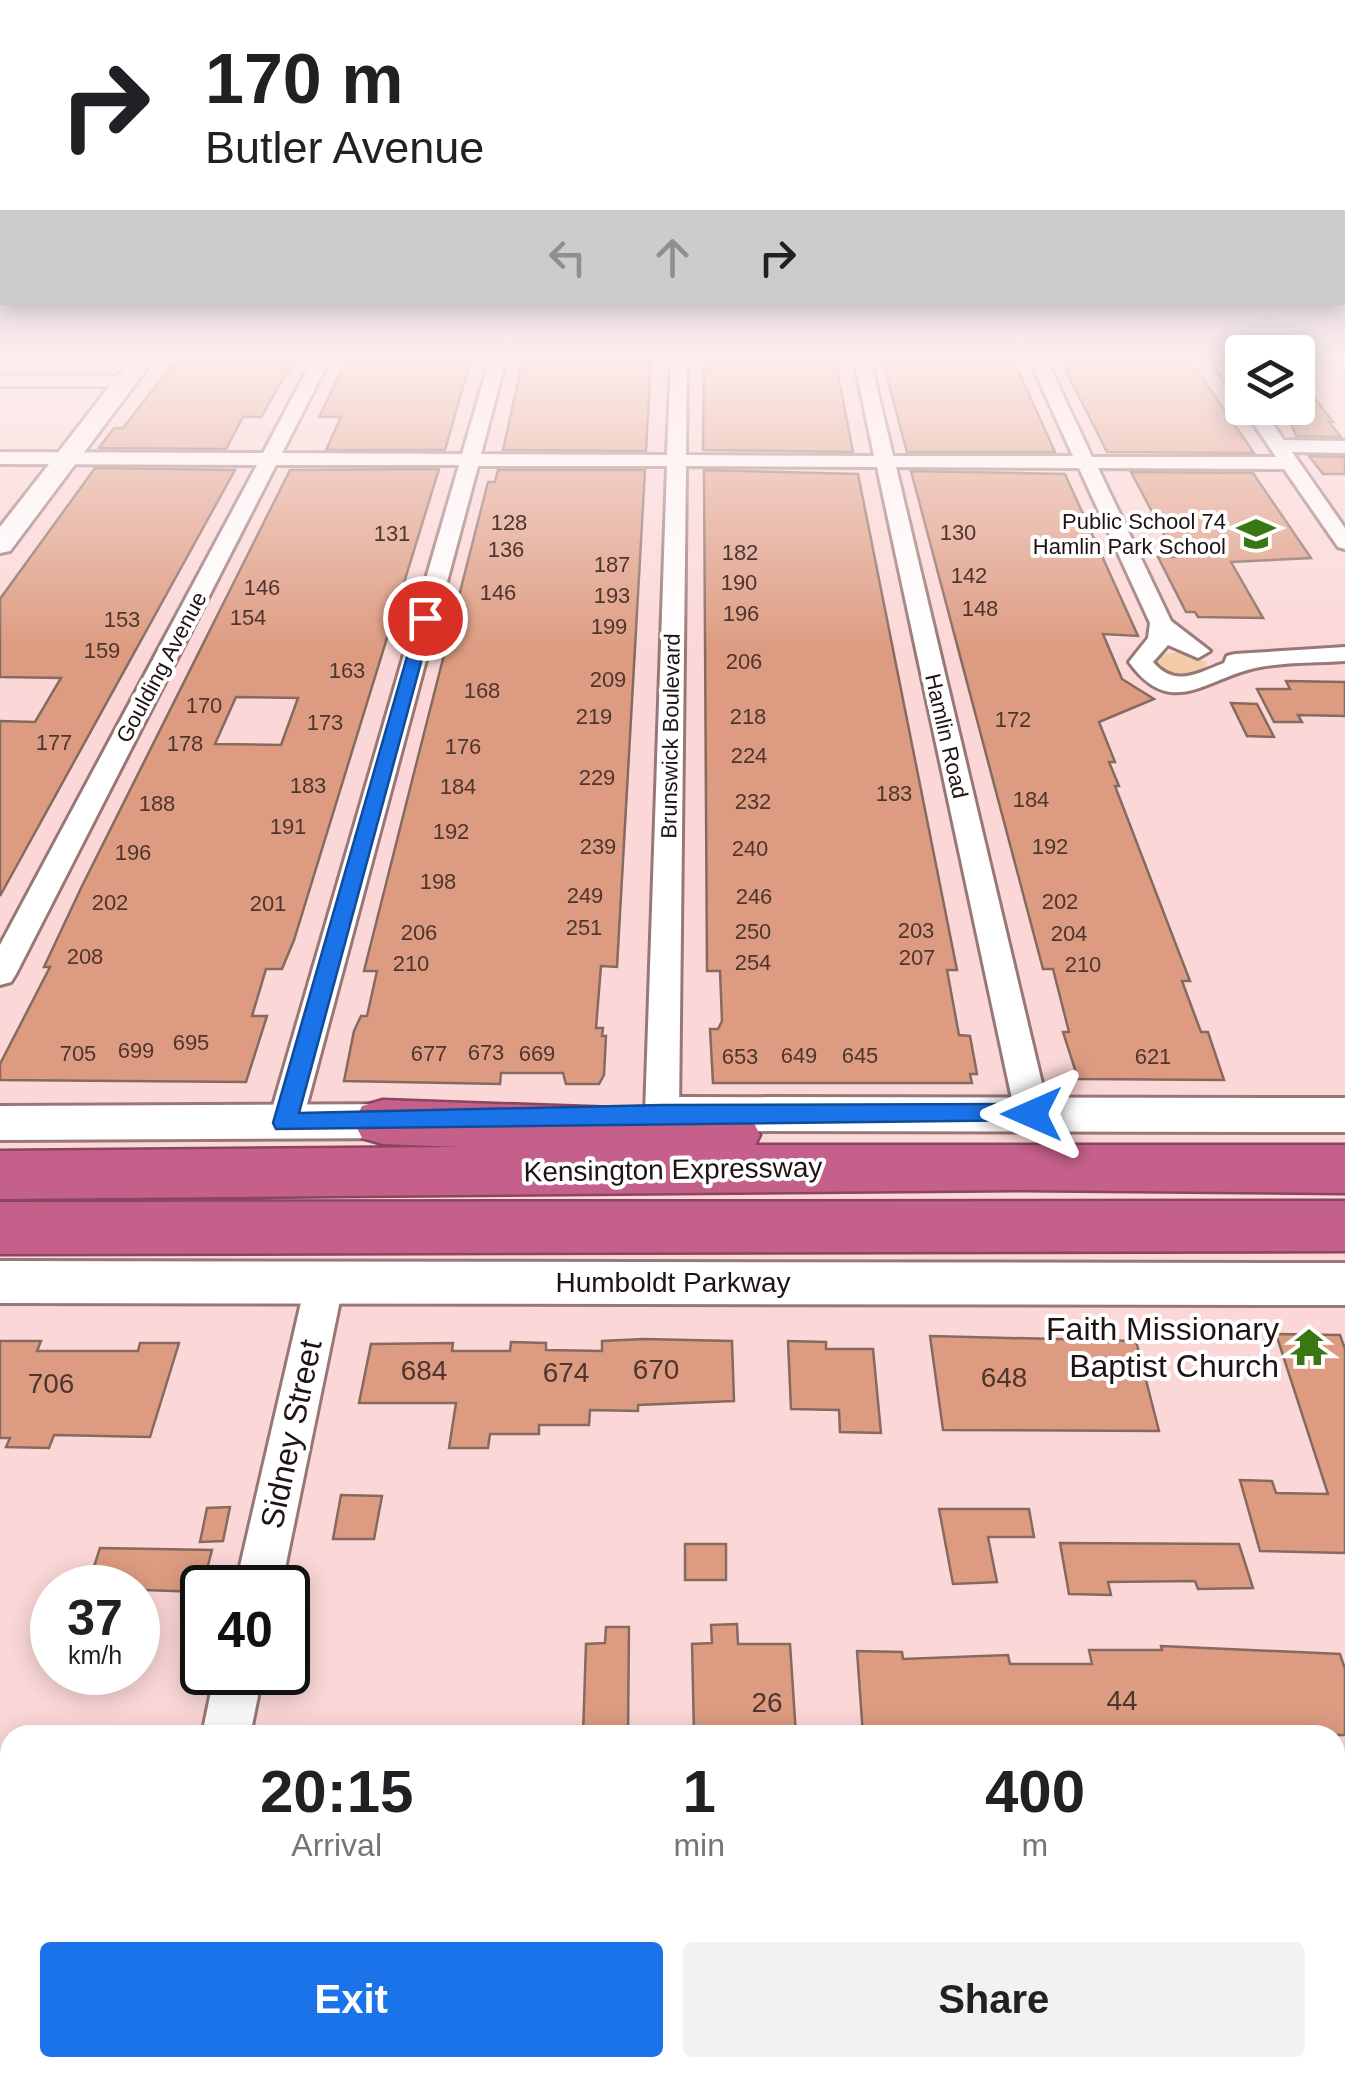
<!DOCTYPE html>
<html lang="en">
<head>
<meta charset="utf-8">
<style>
	:root { --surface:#fff; --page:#f2f2f2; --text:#202124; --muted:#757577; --accent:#1a73e8 }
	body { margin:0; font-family:Helvetica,sans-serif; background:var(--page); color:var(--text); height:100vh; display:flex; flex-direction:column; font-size:38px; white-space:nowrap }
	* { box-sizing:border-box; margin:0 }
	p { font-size:32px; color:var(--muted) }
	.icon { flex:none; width:55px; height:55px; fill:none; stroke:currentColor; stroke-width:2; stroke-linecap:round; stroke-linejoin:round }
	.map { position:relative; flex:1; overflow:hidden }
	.side { position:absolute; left:0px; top:1725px; width:1345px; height:352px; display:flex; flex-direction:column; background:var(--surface); border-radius:30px 30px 0 0; box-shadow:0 5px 25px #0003 }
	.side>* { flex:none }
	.hud { position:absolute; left:0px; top:0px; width:1345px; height:305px; box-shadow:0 5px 25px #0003; background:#fff; color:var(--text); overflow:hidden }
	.tools { position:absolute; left:1225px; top:335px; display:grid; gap:20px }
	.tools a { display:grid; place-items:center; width:90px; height:90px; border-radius:10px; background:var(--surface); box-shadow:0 5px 25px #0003; font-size:50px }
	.speed { position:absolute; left:30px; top:1565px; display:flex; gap:20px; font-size:50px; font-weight:700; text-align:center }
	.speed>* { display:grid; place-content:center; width:130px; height:130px; border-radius:50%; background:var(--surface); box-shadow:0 5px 25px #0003; line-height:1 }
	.speed small { font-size:25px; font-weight:400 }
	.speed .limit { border:5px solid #111; border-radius:15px; background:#fff; color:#111 }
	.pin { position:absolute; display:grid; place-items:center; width:85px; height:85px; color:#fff; margin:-42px; border:5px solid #fff; border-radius:50%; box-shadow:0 2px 10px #0007 }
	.me { position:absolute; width:110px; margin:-55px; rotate:270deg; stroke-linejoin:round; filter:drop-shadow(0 0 8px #0008) }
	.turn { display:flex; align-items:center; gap:35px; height:210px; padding:0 40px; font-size:45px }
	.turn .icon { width:130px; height:130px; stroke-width:2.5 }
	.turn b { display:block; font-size:70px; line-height:85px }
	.lanes { display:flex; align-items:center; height:95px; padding:0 40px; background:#0003; justify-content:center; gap:50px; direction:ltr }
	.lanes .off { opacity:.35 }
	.eta { display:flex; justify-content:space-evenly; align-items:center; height:170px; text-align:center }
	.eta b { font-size:60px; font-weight:700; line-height:70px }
	.cta { display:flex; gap:20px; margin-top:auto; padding:20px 40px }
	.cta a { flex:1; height:115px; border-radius:10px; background:var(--accent); color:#fff; font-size:40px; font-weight:700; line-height:115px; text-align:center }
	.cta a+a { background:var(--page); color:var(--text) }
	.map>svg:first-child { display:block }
</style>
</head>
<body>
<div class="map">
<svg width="1345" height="2077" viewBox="0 0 1345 2077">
	<rect width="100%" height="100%" fill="#fbd8d7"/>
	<path fill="#f2cca7" d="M1180,652L1206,662L1207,674L1176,678L1156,665L1163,654Z"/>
	<path fill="#dd9c81" stroke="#856a5f" stroke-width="2.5" fill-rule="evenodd" d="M177,359H295L261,417H243L226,449L99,448L114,428H123Z
		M347,359H471L445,450H326L341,417H319Z
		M523,359H651L646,451L503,450Z
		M704,359H835L853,452L703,450Z
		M882,359H1013L1055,452H907Z
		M1060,359L1192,363L1254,453L1107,452Z
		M1298,376L1333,422H1329L1341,437L1296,436L1285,408H1298Z
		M1309,456L1345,457V474H1323Z
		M95,468L235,470L0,896V721L35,722L61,678L0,677V599Z
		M439,469L294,940L282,969H266L252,1016H267L246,1082L0,1080V1064L50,967H44L82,886L290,470ZM236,697L298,698L281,745L215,744Z
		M498,470H645L617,967L601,966L596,1028H603L602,1036H606L604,1075L599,1084H566L563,1073H501L500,1084L344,1081L354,1031L361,1016H367L377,971H364L419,753L488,482H495Z
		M704,470L858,474L957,970H947L959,1035L970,1036L977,1074H970L972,1083H713L710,1029H718L722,1021L720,971H707Z
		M911,471L1065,474L1138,636L1103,634L1122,679L1154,699L1099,722L1115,762H1109L1119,786H1115L1190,981H1182L1201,1032H1208L1224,1080L1078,1079L1063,1032H1069L1053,969H1043Z
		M1131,472L1253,473L1311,558L1231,562L1263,618L1198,617L1195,612H1186L1158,557H1176Z
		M1286,681L1345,682V716L1298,715L1302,722H1274L1257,689H1290Z
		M1231,703L1257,704L1274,737L1247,736Z
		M1276,1334L1340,1335L1345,1349V1553L1260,1551L1240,1480L1272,1481L1276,1493L1328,1494Z
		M930,1336L1136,1341L1159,1431L943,1430Z
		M644,1339L732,1341L734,1401L638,1405V1411L590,1410L589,1425H539V1434H490L488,1448H449L456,1403H359L371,1344L453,1343L452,1351H510L511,1342L546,1343V1350L602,1351V1341Z
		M0,1341H41L37,1351H138L140,1343H179L150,1437L54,1435L49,1448L6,1447L10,1438H0Z
		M788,1341L826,1342V1349H873L881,1433L840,1432L839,1410L791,1409Z
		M341,1495L382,1496L374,1539H333Z
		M230,1507L223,1541L200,1542L207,1508Z
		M939,1509H1029L1034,1537H988L997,1582L953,1584Z
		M1060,1543L1239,1544L1253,1588L1198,1589L1195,1581L1108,1582L1111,1595L1069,1594Z
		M685,1544H726V1580H685Z
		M100,1548L212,1550L201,1592L87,1588Z
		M737,1624L738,1644H790L796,1735H694L692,1644L712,1643L711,1625Z
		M606,1627H629L628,1735H583L586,1644L605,1643Z
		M1161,1646L1340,1654L1345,1669V1735H863L857,1651L902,1652L903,1659L1008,1655L1010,1664H1092L1089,1650H1162Z"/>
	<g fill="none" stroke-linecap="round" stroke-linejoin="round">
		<g stroke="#977877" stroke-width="6">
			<path id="minor" d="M313,359H330L282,453L462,454L490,359H506L481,454L667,455L671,359H687L686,455L874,456L854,359H870L893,456H1073L1029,359H1046L1092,457H1276L1243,408H1261L1284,440L1345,441V453L1292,452L1345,528V549L1338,547L1284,469L1098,468L1171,621L1210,651L1198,658L1168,645L1153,662C1175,688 1198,673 1224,663L1227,656L1235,654L1345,647V661C1317,663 1287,662 1260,667C1208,676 1172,722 1129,662L1148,638L1150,623L1079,468L896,467L1049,1113L1044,1122L1032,1126L1020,1122L1015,1113L877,467L686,466L679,1114L674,1123L662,1127L650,1123L645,1114L667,466H478L302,1123L297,1132L285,1136L273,1132L268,1123L459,465H276L16,974L11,982L0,985V945L257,465L0,464V452L263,453Z
				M1211,359H1228L1242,381V398L1236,397Z
				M0,376H126L135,381L126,386H0Z
				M325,1265L338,1270L344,1281L281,1588H235L306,1281L312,1270Z
				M215,1672H263L250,1735H202Z
				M1335,1829H1345V1881H1335Z
				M123,2068H179L177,2077H121Z"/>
		</g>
		<g stroke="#977877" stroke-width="6">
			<path id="tertiary" d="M131,359H154L10,551L0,553V527Z
				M680,1097L1345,1098V1132L680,1131L664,1126L658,1114L664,1102Z
				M409,1104L425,1109L432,1121L425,1133L409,1138L0,1140V1106Z
				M0,1261L1345,1263V1305L0,1303Z"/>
		</g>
		<g stroke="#8b4560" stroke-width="5">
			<path id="motorway" d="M383,1100L731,1112L752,1119L760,1135L755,1145H1345V1193L1022,1190L0,1199V1151L461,1147L383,1144L362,1138L354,1122L362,1106Z
				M1345,1201V1251L0,1254V1202Z"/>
		</g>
		<use href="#minor" fill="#fff" fill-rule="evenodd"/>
		<use href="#tertiary" fill="#fff" fill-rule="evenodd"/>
		<use href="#motorway" fill="#c5608a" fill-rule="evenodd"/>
	</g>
	<linearGradient id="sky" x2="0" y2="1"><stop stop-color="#99a4d6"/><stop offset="0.55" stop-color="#fdeded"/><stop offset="1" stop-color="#fdeded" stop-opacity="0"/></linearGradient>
	<rect width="1345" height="650" fill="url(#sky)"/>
	<path fill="#1a73e8" stroke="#114b97" stroke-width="2.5" d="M419,615L433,618L299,1113L662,1105L1032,1104L1040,1107L1044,1114L1040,1120L276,1129L273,1123Z"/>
	<defs>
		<g id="school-bare" transform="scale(3)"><path d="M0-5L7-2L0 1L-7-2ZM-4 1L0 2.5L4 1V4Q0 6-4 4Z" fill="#397712" stroke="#fff" stroke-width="2.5" paint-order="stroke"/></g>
		<g id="temple-bare" transform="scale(3)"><path d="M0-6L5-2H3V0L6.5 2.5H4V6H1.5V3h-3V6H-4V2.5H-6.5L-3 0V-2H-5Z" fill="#397712" stroke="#fff" stroke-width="2.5" paint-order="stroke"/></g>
	</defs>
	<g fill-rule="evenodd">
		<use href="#school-bare" x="1256" y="534"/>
		<use href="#temple-bare" x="1309" y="1347"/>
	</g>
	<g text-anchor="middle" stroke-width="8" stroke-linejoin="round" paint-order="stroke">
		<g font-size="22" fill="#1f1313" stroke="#fff" text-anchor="end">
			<text x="1226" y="529">Public School 74<tspan x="1226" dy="25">Hamlin Park School</tspan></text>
		</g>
		<g font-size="22" fill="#4e352e">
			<text x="509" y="530">128</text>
			<text x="958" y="540">130</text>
			<text x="392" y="541">131</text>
			<text x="506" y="557">136</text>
			<text x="740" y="560">182</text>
			<text x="612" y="572">187</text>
			<text x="969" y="583">142</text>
			<text x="739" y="590">190</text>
			<text x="262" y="595">146</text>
			<text x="498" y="600">146</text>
			<text x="612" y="603">193</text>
			<text x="980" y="616">148</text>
			<text x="741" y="621">196</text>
			<text x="248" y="625">154</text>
			<text x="122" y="627">153</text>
			<text x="609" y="634">199</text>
			<text x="102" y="658">159</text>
			<text x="744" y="669">206</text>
			<text x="347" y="678">163</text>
			<text x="608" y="687">209</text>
			<text x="482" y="698">168</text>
			<text x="204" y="713">170</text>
			<text x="594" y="724">219</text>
			<text x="748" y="724">218</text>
			<text x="1013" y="727">172</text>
			<text x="325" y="730">173</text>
			<text x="54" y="750">177</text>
			<text x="185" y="751">178</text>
			<text x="463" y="754">176</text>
			<text x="749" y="763">224</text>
			<text x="597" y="785">229</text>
			<text x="308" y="793">183</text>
			<text x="458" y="794">184</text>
			<text x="894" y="801">183</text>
			<text x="1031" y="807">184</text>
			<text x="753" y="809">232</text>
			<text x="157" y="811">188</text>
			<text x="288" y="834">191</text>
			<text x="451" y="839">192</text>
			<text x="598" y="854">239</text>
			<text x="1050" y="854">192</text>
			<text x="750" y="856">240</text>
			<text x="133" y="860">196</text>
			<text x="438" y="889">198</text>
			<text x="585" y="903">249</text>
			<text x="754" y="904">246</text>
			<text x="1060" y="909">202</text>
			<text x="110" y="910">202</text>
			<text x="268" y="911">201</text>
			<text x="584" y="935">251</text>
			<text x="916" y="938">203</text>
			<text x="753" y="939">250</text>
			<text x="419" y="940">206</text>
			<text x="1069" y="941">204</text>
			<text x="85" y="964">208</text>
			<text x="917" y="965">207</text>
			<text x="753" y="970">254</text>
			<text x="411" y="971">210</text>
			<text x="1083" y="972">210</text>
			<text x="191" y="1050">695</text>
			<text x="136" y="1058">699</text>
			<text x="486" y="1060">673</text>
			<text x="78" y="1061">705</text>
			<text x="429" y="1061">677</text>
			<text x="537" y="1061">669</text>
			<text x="799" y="1063">649</text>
			<text x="860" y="1063">645</text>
			<text x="740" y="1064">653</text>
			<text x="1153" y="1064">621</text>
		</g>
		<g font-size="22" fill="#1f1313" stroke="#fff">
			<text transform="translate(161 667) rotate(-62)" y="8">Goulding Avenue</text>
			<text transform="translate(670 736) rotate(-89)" y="8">Brunswick Boulevard</text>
			<text transform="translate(947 736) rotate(77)" y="8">Hamlin Road</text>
		</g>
		<g font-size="28" fill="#1f1313" stroke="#fff">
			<text transform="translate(673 1169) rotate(-1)" y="10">Kensington Expressway</text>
			<text x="673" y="1292">Humboldt Parkway</text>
		</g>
		<g font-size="28" fill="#4e352e">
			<text x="656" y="1379">670</text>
			<text x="424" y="1380">684</text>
			<text x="566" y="1382">674</text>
			<text x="1004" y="1387">648</text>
			<text x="51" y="1393">706</text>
			<text x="1122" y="1710">44</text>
			<text x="767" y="1712">26</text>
		</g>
		<g font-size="32" fill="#1f1313" stroke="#fff" text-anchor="end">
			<text x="1279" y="1340">Faith Missionary<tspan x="1279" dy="37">Baptist Church</tspan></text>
		</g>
		<g font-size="32" fill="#1f1313" stroke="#fff">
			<text transform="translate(291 1434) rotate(-78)" y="11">Sidney Street</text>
		</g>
	</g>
</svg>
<div class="tools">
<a><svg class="icon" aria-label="layers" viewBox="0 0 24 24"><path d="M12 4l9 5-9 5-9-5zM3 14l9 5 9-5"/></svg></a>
</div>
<div class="speed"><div>37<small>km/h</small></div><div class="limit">40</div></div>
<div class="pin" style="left:425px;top:618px;background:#d93025"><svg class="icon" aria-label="arrive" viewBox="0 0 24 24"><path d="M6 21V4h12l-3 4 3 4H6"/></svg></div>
<svg class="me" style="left:1032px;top:1114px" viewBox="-20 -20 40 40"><path d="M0-17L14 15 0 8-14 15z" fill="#1a73e8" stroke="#fff" stroke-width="4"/></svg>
<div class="hud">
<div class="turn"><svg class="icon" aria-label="right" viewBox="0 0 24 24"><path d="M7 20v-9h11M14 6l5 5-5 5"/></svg><div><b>170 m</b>Butler Avenue</div></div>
<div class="lanes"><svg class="icon off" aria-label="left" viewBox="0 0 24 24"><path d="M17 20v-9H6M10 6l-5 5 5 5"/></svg><svg class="icon off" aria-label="ahead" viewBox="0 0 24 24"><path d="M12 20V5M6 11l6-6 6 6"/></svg><svg class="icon" aria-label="right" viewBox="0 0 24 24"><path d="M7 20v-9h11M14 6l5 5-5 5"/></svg></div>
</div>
<section class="side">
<div class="eta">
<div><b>20:15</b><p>Arrival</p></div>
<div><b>1</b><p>min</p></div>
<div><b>400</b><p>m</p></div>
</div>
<div class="cta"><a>Exit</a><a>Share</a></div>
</section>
</div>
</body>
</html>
